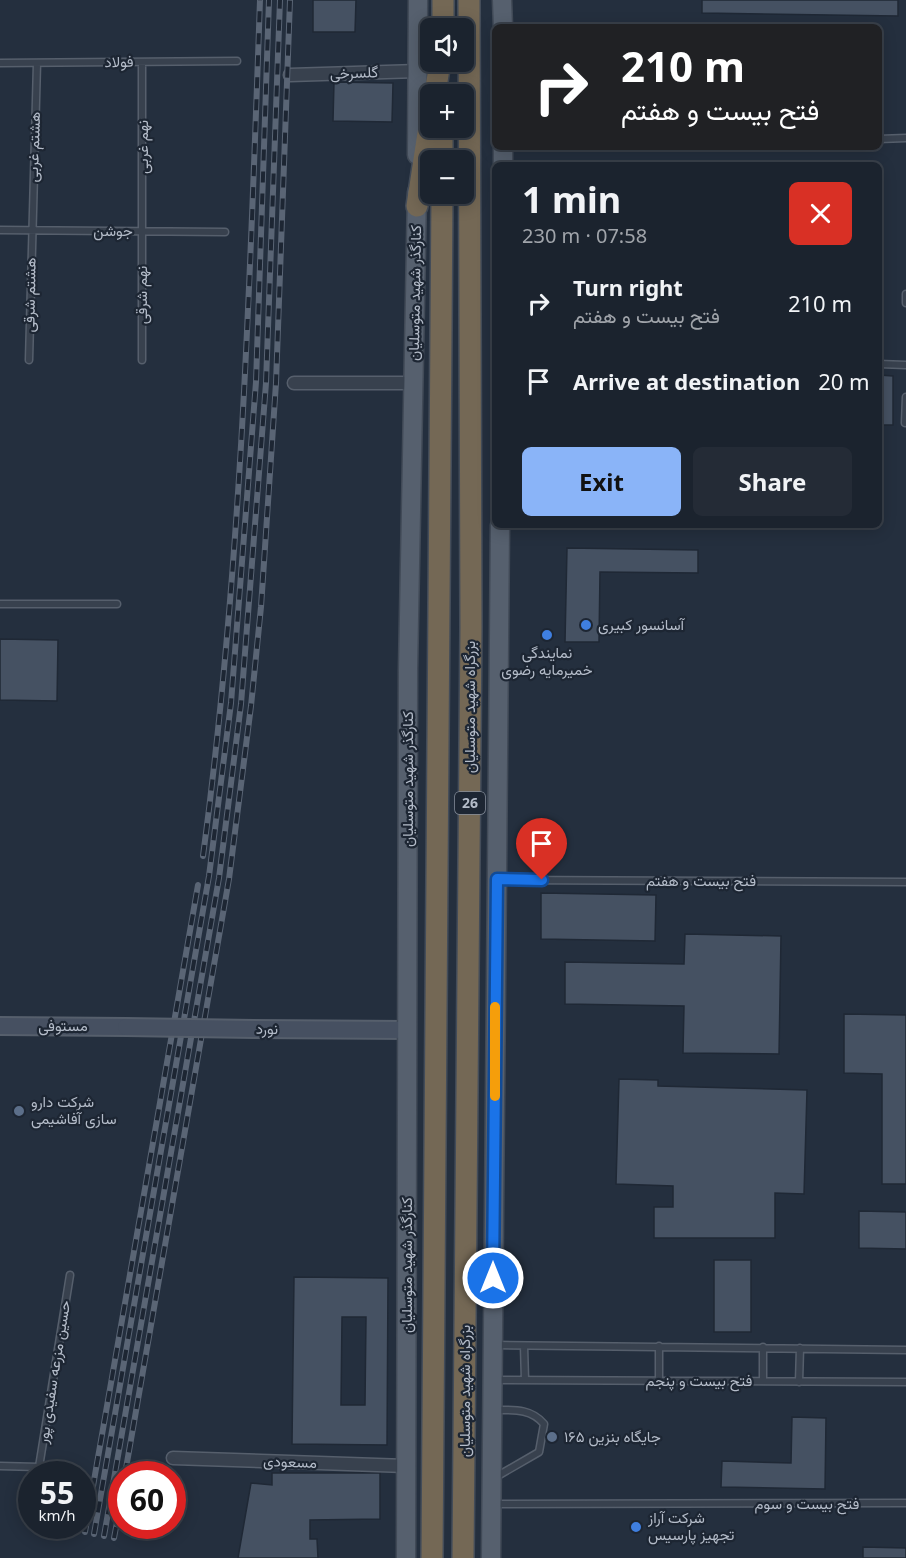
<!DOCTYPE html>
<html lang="en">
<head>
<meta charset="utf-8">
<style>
	:root { --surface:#1b232e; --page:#242b36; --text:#f1f3f6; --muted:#a0a4aa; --line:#39404a; --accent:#8ab4f8 }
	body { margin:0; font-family:"Noto Sans",Vazirmatn,sans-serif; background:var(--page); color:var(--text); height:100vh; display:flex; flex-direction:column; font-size:22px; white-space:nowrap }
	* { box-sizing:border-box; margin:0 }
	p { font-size:20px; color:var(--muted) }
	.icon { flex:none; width:33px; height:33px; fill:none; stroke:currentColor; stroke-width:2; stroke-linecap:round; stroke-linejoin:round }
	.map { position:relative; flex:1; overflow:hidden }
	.details { position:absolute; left:492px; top:162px; width:390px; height:366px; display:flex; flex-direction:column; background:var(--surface); border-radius:9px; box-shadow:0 3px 15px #0003,0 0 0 2px var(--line) }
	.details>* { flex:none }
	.top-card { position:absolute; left:492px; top:24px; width:390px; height:126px; border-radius:9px; box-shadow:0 3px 15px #0003,0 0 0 2px var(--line); background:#202124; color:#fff; overflow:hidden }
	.fabs { position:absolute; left:420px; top:18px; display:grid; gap:12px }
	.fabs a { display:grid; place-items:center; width:54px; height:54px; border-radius:9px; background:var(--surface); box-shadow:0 3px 15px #0003,0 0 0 2px var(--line); font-size:30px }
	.speed { position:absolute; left:18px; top:1461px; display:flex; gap:12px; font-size:30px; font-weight:700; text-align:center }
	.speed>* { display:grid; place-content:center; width:78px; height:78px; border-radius:50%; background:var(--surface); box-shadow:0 3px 15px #0003,0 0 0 2px var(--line); line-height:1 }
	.speed small { font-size:15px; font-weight:400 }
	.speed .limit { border:9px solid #d22; background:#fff; color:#111 }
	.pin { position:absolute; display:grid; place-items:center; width:51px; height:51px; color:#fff; margin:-62px -26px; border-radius:50% 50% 50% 0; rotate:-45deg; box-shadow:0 0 6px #0007 }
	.pin .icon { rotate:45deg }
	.me { position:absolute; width:66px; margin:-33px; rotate:0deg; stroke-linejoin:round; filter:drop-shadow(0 0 4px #0008) }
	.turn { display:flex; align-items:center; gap:21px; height:126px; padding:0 30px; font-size:27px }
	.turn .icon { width:78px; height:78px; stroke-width:2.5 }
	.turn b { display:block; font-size:42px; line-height:51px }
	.round { display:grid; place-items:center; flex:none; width:63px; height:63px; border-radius:9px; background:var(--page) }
	.head { display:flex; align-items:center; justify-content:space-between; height:102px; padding:0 30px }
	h1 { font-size:36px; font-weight:700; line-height:45px }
	.action { display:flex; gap:12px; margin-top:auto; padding:12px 30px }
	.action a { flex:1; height:69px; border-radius:9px; background:var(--accent); color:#111; font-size:24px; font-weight:700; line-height:69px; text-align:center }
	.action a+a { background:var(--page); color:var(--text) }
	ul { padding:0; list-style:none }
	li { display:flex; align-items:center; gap:18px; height:78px; padding:0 30px }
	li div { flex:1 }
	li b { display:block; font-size:22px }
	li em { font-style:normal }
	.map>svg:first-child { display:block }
</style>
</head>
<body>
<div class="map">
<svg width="906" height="1558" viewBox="0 0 906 1558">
	<rect width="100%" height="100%" fill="#242f3e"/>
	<path fill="#455162" stroke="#1f2835" stroke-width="1.5" fill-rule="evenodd" d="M313,0H356L355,32H313Z
		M702,0H898V16L702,13Z
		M334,82L393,83L392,122L333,121Z
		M879,375L893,376V425H879Z
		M567,548L698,550V573L600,572L599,642H565Z
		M0,639L58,640L57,701L0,700Z
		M541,893L656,895L655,941L541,939Z
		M685,934L781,936L779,1054L683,1053L684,1006L565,1004V962L684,964Z
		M844,1014L906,1015V1184H882V1074L844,1073Z
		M619,1079L658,1080V1086L807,1090L804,1194L775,1193V1238H654V1207H673V1186L616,1184Z
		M859,1211L906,1212V1249L859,1248Z
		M714,1260H751V1332H714Z
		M294,1277L388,1278L387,1445L292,1444ZM342,1317H366L365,1405H341Z
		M792,1417L826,1418L825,1489L721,1487L722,1461L791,1463Z
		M272,1473H380V1519L310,1520V1539H317L318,1558H238L251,1483L272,1485Z
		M863,1547L906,1548V1558H863Z"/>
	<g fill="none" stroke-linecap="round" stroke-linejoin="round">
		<g stroke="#565f6c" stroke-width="9">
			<path id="lane" d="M0,63L237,61
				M879,139L906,138
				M0,230L225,232
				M906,294V303
				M29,360L37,63
				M142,360V62
				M879,364L906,365
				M905,423L906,397
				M0,604H117
				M499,880L906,882
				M496,1345L906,1350
				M524,1346L525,1380
				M763,1347V1381
				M496,1380L906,1382
				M659,1381V1346
				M799,1382L800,1348
				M493,1410C513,1410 531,1408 544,1424L539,1452L494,1478
				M0,1466L39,1467L70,1275
				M493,1504L906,1503"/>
		</g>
		<g stroke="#565f6c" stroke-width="15">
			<path id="street" d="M290,75L418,71
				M294,383H413
				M173,1458L406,1466"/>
		</g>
		<g stroke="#565f6c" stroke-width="20">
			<path id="secondary" d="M0,1026L126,1027
				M254,1029L407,1030"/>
		</g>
		<g stroke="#414a57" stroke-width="21">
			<path id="primary" d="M502,0L503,27
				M417,155L418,0
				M503,165V147
				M406,1558L408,670L417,192
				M491,1558L500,525"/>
		</g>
		<g stroke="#434c59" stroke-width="24">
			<path id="highway" d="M443,28V0
				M435,94L440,62
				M442,160V128
				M417,206L430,120
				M432,1558L442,194
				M463,1558L471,627L469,0"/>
		</g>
		<use href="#lane" stroke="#38414e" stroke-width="6"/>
		<use href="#street" stroke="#38414e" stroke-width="12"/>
		<use href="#secondary" stroke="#465061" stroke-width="16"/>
		<use href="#primary" stroke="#56606e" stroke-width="18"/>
		<use href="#highway" stroke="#746855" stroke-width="21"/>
		<g stroke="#5a6575" stroke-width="6">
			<path id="rail" d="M203,856C241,571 250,286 260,0
				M125,1474L229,879L251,706L261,607L276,383L290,0
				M85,1532L198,885
				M94,1534L209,876L231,703L256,382L269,0
				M104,1536L219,878L241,704L266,383L280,0
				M114,1538L122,1496"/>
		</g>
		<use href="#rail" stroke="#1d2633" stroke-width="4" stroke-dasharray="11" stroke-linecap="butt"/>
		<g stroke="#565f6c" stroke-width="20" stroke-linecap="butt">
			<path id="secondary-bridge" d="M126,1027L254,1029"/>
		</g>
		<use href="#secondary-bridge" stroke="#465061" stroke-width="16"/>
	</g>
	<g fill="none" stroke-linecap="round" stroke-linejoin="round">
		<g stroke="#114b97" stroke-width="15">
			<path id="route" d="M493,1278L497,879L542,880"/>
		</g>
		<use href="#route" stroke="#1a73e8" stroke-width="10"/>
		<path stroke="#f59e0b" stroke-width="10" d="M495,1096V1007"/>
	</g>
	<g fill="#3f7fe0" stroke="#1d2633" stroke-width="2">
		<circle cx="586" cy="625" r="6"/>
		<circle cx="547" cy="635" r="6"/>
		<circle cx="636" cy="1527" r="6"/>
	</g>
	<g fill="#5c6f8a" stroke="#1d2633" stroke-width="2">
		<circle cx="19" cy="1111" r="6"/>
		<circle cx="552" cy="1437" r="6"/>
	</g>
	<g text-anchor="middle" stroke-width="4.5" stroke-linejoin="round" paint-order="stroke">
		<rect fill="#1d2633" stroke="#878f9c" stroke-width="1.5" x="455" y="792" width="30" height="22" rx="4.5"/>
		<g font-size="14" font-weight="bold" fill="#b4bcc9">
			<text x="470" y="808">26</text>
		</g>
		<g font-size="15" fill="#b4bcc9" stroke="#1d2633">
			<text transform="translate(119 62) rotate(-1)" y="5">فولاد</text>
			<text transform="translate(354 73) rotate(-2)" y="5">گلسرخی</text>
			<text transform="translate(34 147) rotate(-88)" y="5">هشتم غربی</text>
			<text transform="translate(143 147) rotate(-90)" y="5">نهم غربی</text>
			<text x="113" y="236">جوشن</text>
			<text transform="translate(415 293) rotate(-89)" y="5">کنارگذر شهید متوسلیان</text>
			<text transform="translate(30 295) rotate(-89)" y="5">هشتم شرقی</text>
			<text transform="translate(142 295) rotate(-90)" y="5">نهم شرقی</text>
			<text transform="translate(470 707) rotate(-90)" y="5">بزرگراه شهید متوسلیان</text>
			<text transform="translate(408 779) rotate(-90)" y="5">کنارگذر شهید متوسلیان</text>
			<text x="701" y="886">فتح بیست و هفتم</text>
			<text x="63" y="1031">مستوفی</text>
			<text transform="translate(267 1029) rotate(1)" y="5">نورد</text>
			<text transform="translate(407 1265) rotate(-90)" y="5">کنارگذر شهید متوسلیان</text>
			<text transform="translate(54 1372) rotate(-81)" y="5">حسین مزرعه سفیدی پور</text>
			<text x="699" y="1386">فتح بیست و پنجم</text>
			<text transform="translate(465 1391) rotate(-90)" y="5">بزرگراه شهید متوسلیان</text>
			<text transform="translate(290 1462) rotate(2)" y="5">مسعودی</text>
			<text x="807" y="1509">فتح بیست و سوم</text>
		</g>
		<g font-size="15" fill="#b4bcc9" stroke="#1d2633" text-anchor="start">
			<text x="598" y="630">آسانسور کبیری</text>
			<text x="547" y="658" text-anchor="middle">نمایندگی<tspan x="547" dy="17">خمیرمایه رضوی</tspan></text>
			<text x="31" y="1107">شرکت دارو<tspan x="31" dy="17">سازی آفاشیمی</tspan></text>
			<text x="564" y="1442">جایگاه بنزین ۱۶۵</text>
			<text x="648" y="1523">شرکت آراز<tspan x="648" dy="17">تجهیز پارسیس</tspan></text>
		</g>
	</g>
</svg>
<div class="fabs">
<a><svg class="icon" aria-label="sound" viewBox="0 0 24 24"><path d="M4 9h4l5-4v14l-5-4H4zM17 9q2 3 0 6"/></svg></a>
<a>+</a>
<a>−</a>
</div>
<div class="speed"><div>55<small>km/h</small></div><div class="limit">60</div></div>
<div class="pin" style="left:542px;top:880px;background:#d93025"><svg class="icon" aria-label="arrive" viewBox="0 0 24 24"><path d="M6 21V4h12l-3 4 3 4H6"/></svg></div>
<svg class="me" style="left:493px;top:1278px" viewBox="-20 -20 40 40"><circle r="17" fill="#1a73e8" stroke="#fff" stroke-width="3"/><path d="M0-11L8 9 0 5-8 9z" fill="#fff"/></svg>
<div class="top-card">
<div class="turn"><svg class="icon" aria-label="right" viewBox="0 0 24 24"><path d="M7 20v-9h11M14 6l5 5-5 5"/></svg><div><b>210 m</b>فتح بیست و هفتم</div></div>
</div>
<section class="details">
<div class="head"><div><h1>1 min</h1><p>230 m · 07:58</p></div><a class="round" style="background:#d93025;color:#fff"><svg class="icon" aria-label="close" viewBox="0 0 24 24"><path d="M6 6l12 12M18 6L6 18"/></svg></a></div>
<ul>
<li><svg class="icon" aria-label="right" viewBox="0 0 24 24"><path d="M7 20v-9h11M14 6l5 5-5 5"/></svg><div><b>Turn right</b><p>فتح بیست و هفتم</p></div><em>210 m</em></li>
<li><svg class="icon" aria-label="arrive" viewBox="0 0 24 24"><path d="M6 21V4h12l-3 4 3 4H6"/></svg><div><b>Arrive at destination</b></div><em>20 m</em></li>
</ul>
<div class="action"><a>Exit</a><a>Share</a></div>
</section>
</div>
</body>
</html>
